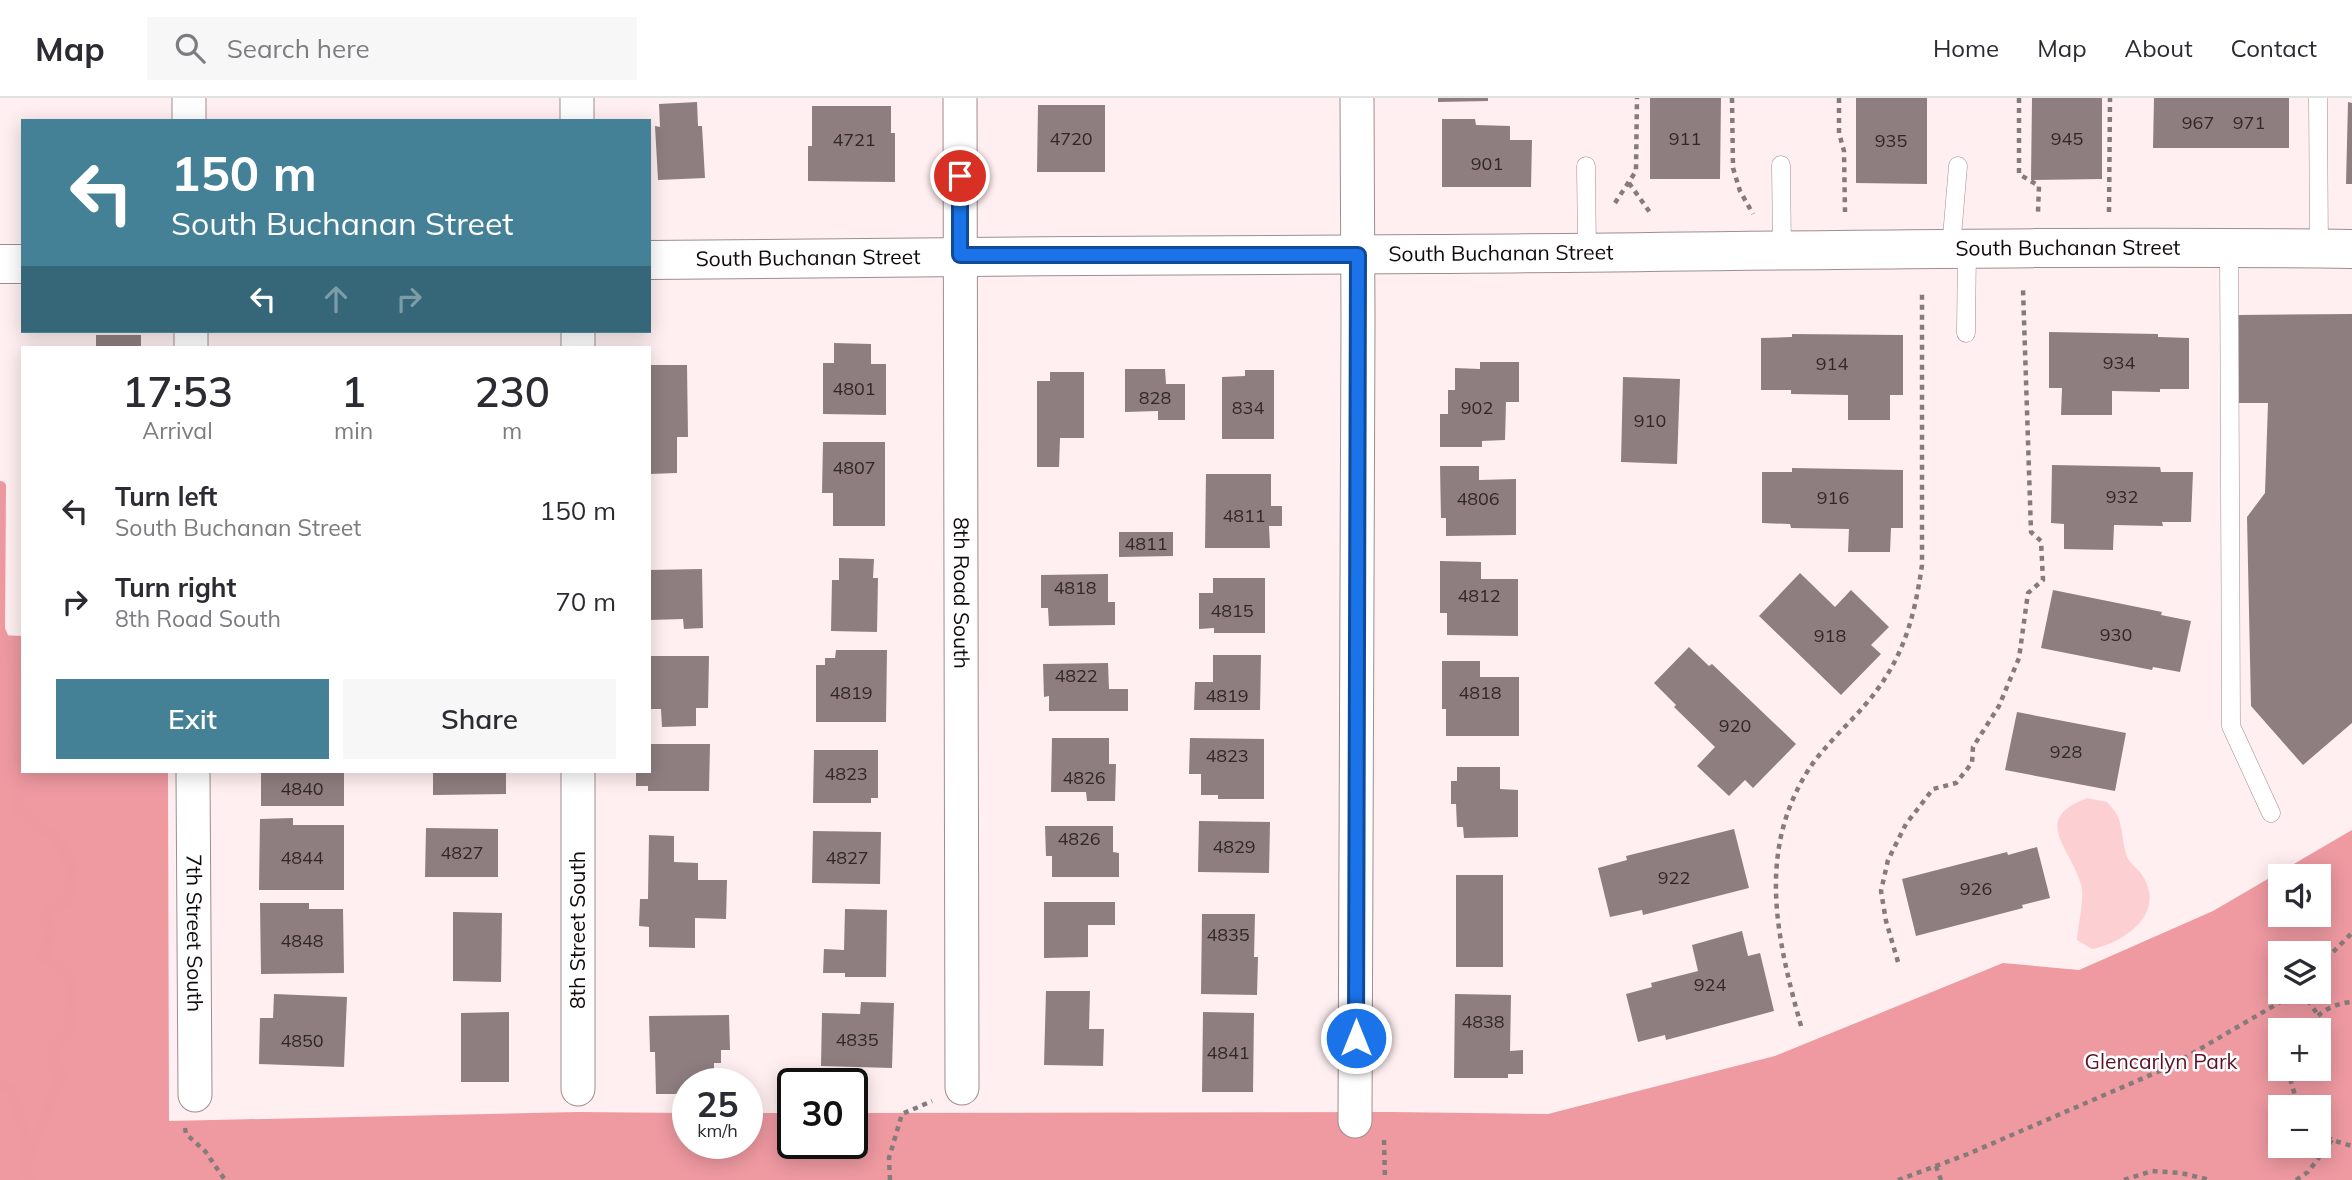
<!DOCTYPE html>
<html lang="en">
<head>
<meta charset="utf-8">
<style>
	:root { --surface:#fff; --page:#f7f7f7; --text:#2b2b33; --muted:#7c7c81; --line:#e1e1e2; --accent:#448197 }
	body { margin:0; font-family:Mulish,sans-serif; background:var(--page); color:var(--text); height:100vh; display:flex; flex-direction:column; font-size:26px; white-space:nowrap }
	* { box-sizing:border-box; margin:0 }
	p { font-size:23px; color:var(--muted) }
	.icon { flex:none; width:38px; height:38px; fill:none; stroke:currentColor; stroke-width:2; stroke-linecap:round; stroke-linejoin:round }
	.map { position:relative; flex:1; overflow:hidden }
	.details { position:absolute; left:21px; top:248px; width:630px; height:427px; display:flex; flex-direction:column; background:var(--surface); border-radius:0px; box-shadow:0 4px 18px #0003 }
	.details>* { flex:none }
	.guide { position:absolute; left:21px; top:21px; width:630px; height:214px; border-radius:0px; box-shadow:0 4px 18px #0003; background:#448197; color:#fff; overflow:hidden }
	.fabs { position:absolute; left:2268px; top:766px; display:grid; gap:14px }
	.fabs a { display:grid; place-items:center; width:63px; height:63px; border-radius:0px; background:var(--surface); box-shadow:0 4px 18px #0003; font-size:35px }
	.speed { position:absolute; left:672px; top:970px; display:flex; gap:14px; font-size:35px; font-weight:700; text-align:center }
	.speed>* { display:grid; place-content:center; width:91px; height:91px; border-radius:50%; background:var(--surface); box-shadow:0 4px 18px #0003; line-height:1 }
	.speed small { font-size:18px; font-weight:400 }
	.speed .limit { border:4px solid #111; border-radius:10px; background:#fff; color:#111 }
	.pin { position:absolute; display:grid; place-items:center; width:60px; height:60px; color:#fff; margin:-30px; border:4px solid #fff; border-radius:50%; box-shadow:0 2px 7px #0007 }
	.me { position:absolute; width:77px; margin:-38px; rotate:0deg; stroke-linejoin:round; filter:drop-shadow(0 0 5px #0008) }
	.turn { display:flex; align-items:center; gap:24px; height:147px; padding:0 35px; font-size:32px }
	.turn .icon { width:91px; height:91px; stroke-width:2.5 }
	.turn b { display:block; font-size:49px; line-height:60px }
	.lanes { display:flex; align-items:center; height:66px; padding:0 35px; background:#0003; justify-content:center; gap:35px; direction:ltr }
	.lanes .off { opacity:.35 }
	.eta { display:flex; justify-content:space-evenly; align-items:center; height:119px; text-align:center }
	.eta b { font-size:42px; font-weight:600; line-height:49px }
	.cta { display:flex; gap:14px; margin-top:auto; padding:14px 35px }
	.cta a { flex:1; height:80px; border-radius:0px; background:var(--accent); color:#fff; font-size:28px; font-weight:600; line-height:80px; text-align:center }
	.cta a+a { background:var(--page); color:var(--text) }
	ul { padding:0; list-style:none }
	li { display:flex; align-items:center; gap:21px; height:91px; padding:0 35px }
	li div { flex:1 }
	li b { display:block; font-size:26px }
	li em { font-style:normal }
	header { display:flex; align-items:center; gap:42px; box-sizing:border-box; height:98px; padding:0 35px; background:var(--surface); border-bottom:2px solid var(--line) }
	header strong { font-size:33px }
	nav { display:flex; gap:38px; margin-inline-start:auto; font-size:24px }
	.search { width:490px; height:63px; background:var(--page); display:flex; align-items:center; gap:18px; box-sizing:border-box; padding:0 24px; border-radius:0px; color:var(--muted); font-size:26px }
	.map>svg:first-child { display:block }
</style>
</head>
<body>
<header>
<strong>Map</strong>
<div class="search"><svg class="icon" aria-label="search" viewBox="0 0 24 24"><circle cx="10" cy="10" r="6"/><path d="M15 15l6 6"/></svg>Search here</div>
<nav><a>Home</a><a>Map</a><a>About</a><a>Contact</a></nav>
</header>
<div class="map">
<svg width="2352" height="1082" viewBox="0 0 2352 1082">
	<rect width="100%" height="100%" fill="#ffeff0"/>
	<path fill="#fcd0d3" d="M2087,700L2107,704C2110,708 2115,712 2117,717C2123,727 2122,746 2127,759C2131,767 2140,772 2144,780C2165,817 2123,845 2092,851L2077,842C2078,827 2085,799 2081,787C2071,749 2030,722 2087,700Z"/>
	<path fill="#ef99a1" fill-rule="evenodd" d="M0,537L23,538V674H168L169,1023L578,1014L688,1015V1045H747V1015H793V1045H852V1015L1391,1014L1548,1016L1775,958L2003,865L2079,872L2213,813L2352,732V1082H0ZM2280,779H2319V817H2280ZM2280,856H2319V894H2280ZM2280,933H2319V971H2280ZM2280,1010H2319V1048H2280Z"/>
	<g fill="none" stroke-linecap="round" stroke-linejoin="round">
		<path stroke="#ee98a0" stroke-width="10" d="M1,388L0,531L23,587
			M23,607L13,644L23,668
			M0,987L10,991L24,1029V1071L31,1082
			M24,1071L61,975L52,964L53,946L68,936L72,902L70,880L43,857L51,832L43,821L53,810L67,803L73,769L56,740L17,711L25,674"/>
	</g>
	<path fill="#8f7e7f" d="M1438,0H1488V3L1438,4Z
		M1650,0H1721L1720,81H1650Z
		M1856,0H1927V86L1856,85Z
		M2032,0H2102V81L2031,82Z
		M2154,0H2289V50H2153Z
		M697,4L698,28H702L705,80L658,82L655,28L660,29L659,6Z
		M2348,4L2352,5V86H2346Z
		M1038,7H1105V74H1037Z
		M812,8H891V35H895V84L808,83V48H812Z
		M1442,21H1475L1476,27L1510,28V42H1532L1531,89H1442Z
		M2352,216V625L2303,667L2251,608L2247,419L2265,395L2268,305H2237L2238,217Z
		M2049,234L2158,236V239L2189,240V291H2160V294L2112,293V317H2061L2062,290H2049Z
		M1792,236L1903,237V297H1890V322H1848V297L1791,296V292H1761V240L1792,239Z
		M96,237H141V250H96Z
		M834,245L871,246V266H886V317L823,316V265H834Z
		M1480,264H1519V304H1506L1505,342L1482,343V349H1440V316H1448V292H1455V270L1480,271Z
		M649,267H687L688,339H677V375L649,376Z
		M1125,271H1165L1166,286H1185V322H1158V313L1125,314Z
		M1245,272H1274V341H1222V279L1245,278Z
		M1050,274H1084V340H1060L1059,369H1037V283H1050Z
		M1623,279L1680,281L1677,366L1621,364Z
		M823,344H885V428H833V395H822Z
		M2052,367L2160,369L2161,374H2193L2191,424H2162L2163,428L2114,427L2113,452L2064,451V426L2051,425Z
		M1440,368H1479V382L1516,381V437L1446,438V420H1441Z
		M1792,370L1903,372V430H1891L1890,454H1848L1849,431L1791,430L1790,426L1762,425V374H1792Z
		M1206,376H1271V408H1282V428H1269L1270,450H1205Z
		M1119,434H1173V458L1119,459Z
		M839,460L874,461L873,480H878L877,534L831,533L832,482H839Z
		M1440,463L1481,464V481H1518V538L1447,537V515H1440Z
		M702,471L703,530L684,531L683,521L649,522V472Z
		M1800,475L1835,509L1851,492L1889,529L1871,547L1881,556L1841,597L1759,518Z
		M1108,476V504H1115V527L1049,528L1048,510H1041V477Z
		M1213,480H1265V535H1214V530L1199,531V495H1213Z
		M2053,492L2162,514L2161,517L2191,523L2180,574L2153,569L2152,572L2041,550Z
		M1689,549L1709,568L1712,566L1796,646L1753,690L1745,682L1729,698L1697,668L1715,649L1674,609L1676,607L1654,585Z
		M836,552H887L886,624H816V567H825V560H835Z
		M1213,557H1261L1260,612H1194L1195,584H1213Z
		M649,558H709L708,610H696V628L662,629L661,611H649Z
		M1442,563H1480V579H1519V638H1446V611H1442Z
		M1108,565L1109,591H1128V613H1049V598L1044,599L1043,566Z
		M2017,614L2126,635L2115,693L2005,672Z
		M1052,640H1109V666H1116L1115,703H1087L1086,694H1051Z
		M1190,640L1264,641V701H1218V697H1201V676H1189Z
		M649,646H710L709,693H648V688H636V674H649Z
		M814,652H878V700H871V705H813Z
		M1457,669H1500V691L1518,692V739L1464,740L1463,729H1457L1456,706H1451V683H1457Z
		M261,674H344V708H261Z
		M433,674H506V696L433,697Z
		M293,720V727H344V792H259L260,721Z
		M1199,723L1270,724L1269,775L1198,774Z
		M1045,728H1113V754L1119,755V779H1052V758H1046Z
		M426,730L498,731V779H425Z
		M1734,731L1749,790L1643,817L1642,812L1610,819L1598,770L1627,762L1626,758Z
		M813,733L881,734L880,786L812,785Z
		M649,737L674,738V764L698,765V782H727L726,821L695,820V850L649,849V829L639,828L640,801H648Z
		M2037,749L2050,800L2022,807L2023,810L1916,838L1902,781L2007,754L2008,757Z
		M1456,777H1503V869H1456Z
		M1044,804H1115V827H1088V859L1044,860Z
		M260,805H309V811H343L344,875L261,876Z
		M845,811L887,812L886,879H845V875H823L824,851L844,852Z
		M453,814L502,815L501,884L453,883Z
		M1202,816H1255L1254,859H1258L1257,897L1201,896Z
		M1742,833L1748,858L1760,855L1774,913L1666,942L1665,937L1638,944L1626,896L1652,889L1651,885L1698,873L1692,847Z
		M1046,893H1090L1089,931H1104L1103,968L1044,967Z
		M274,896L347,899L344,969L259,966L260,920H273Z
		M1455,896L1511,897L1510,953L1523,952V976H1508V980H1454Z
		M861,904L894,905L892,970L821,968L822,915L860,916Z
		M509,914V984H461V915Z
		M1203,914L1254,915L1253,994H1202Z
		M729,917L730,952H721V965H714V985H688V996H656L655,954H650L649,918Z"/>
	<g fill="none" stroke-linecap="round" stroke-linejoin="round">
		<g stroke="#9e8d8e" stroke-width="19">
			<path id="service" d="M2318,0L2319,151
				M1781,67L1782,151
				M1586,68L1587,154
				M1951,150L1958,68
				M2229,150L2231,628L2271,715
				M1966,235L1967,150"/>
		</g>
		<g stroke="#9e8d8e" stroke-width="35">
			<g id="minor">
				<path d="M189,0V23"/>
				<path d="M577,0V23"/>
				<path id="s1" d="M960,0L962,990"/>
				<path d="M191,233V250"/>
				<path d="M578,250V233"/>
				<path id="s2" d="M193,674L195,997"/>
				<path d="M578,674V991"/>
				<path d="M1355,1023L1358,223L1357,0"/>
			</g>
		</g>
		<g stroke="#9e8d8e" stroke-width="40">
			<g id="tertiary">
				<path id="s3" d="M649,162C909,158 1168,158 1428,156C1736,154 2044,147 2352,151"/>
				<path d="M0,166H23"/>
			</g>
		</g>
		<path stroke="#867b7b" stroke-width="4.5" stroke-dasharray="5 5" stroke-linecap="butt" d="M1732,0L1733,70L1740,93L1753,116
			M1839,0V35L1844,53L1845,114
			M2019,0V76L2039,88L2038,114
			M1629,85L1651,116
			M1615,105L1636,73L1637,0
			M2109,114L2110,0
			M1898,864L1886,823L1881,793L1888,762L1906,726L1933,691L1956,685L1972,665L1973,649L1999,608L2019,560L2028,495L2043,482L2041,443L2031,434L2023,191
			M2319,868L2352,835
			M2302,894L2318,917
			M1801,928C1777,841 1756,754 1809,671C1824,648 1847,628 1865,607C1902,564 1914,523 1922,467V192
			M2305,933C2317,915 2331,906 2352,904
			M2291,971V984L2299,1010
			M185,1030L186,1036L205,1053L225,1082
			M2319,1033L2332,1042L2352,1048
			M1384,1042L1385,1082
			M1936,1068L1941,1082
			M890,1082L889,1060L902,1016L932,1003
			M1898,1082L1968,1056L2169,969L2282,903L2291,894
			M2124,1082L2152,1073L2181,1075L2210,1082
			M2296,1082L2308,1074L2332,1042"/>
		<use href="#service" stroke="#fff" stroke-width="18"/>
		<use href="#minor" stroke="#fff" stroke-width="33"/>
		<use href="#tertiary" stroke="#fff" stroke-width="38"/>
	</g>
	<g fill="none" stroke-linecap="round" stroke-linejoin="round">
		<g stroke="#114b97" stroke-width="18">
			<path id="route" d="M960,78V157H1358L1356,940"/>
		</g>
		<use href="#route" stroke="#1a73e8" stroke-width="12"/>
	</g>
	<g text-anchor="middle" stroke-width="5" stroke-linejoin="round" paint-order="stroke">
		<g font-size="18" fill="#302727">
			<text x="2198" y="31">967</text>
			<text x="2249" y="31">971</text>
			<text x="1071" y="47">4720</text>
			<text x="1685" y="47">911</text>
			<text x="2067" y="47">945</text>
			<text x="854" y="48">4721</text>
			<text x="1891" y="49">935</text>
			<text x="1487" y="72">901</text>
			<text x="2119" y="271">934</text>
			<text x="1832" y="272">914</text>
			<text x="854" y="297">4801</text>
			<text x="1155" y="306">828</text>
			<text x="1248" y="316">834</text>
			<text x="1477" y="316">902</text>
			<text x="1650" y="329">910</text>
			<text x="854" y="376">4807</text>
			<text x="2122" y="405">932</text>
			<text x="1833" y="406">916</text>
			<text x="1478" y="407">4806</text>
			<text x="1244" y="424">4811</text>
			<text x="1146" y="452">4811</text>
			<text x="1075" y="496">4818</text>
			<text x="1479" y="504">4812</text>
			<text x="1232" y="519">4815</text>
			<text x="2116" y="543">930</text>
			<text x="1830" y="544">918</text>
			<text x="1076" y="584">4822</text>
			<text x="851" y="601">4819</text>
			<text x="1480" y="601">4818</text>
			<text x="1227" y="604">4819</text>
			<text x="1735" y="634">920</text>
			<text x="2066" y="660">928</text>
			<text x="1227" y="664">4823</text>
			<text x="846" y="682">4823</text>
			<text x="1084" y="686">4826</text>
			<text x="302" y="697">4840</text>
			<text x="1079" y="747">4826</text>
			<text x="1234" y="755">4829</text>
			<text x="462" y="761">4827</text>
			<text x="302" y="766">4844</text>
			<text x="847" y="766">4827</text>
			<text x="1674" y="786">922</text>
			<text x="1976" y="797">926</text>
			<text x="1228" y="843">4835</text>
			<text x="302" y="849">4848</text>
			<text x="1710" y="893">924</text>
			<text x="1483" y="930">4838</text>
			<text x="857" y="948">4835</text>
			<text x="302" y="949">4850</text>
			<text x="1228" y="961">4841</text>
		</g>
		<g font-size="21" fill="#100a0a" stroke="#fff">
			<text dy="7" stroke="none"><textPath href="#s3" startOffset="1419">South Buchanan Street</textPath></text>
			<text dy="7" stroke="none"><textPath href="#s3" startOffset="852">South Buchanan Street</textPath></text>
			<text dy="7" stroke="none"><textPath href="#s3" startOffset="159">South Buchanan Street</textPath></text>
			<text dy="7" stroke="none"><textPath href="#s1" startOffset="495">8th Road South</textPath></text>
			<text transform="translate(578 832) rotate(-90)" y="7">8th Street South</text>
			<text dy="7" stroke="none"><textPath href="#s2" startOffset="161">7th Street South</textPath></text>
		</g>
		<g font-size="21" fill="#5d1122" stroke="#fff">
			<text x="2161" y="971">Glencarlyn Park</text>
		</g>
	</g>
</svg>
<div class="fabs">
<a><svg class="icon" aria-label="sound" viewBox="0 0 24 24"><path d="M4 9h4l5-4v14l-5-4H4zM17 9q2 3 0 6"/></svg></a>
<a><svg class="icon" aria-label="layers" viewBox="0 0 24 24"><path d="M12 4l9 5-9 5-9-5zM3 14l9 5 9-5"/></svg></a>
<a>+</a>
<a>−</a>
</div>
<div class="speed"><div>25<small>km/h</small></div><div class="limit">30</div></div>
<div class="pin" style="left:960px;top:78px;background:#d93025"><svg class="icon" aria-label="arrive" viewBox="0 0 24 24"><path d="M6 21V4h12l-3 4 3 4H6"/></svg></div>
<svg class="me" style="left:1356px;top:940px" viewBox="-20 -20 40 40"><circle r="17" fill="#1a73e8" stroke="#fff" stroke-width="3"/><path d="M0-11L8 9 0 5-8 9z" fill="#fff"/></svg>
<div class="guide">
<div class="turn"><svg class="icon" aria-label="left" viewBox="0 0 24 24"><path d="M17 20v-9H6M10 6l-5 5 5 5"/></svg><div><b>150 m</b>South Buchanan Street</div></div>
<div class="lanes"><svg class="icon" aria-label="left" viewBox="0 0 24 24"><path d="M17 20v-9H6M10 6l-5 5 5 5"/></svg><svg class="icon off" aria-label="ahead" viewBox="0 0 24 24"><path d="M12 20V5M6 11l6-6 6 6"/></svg><svg class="icon off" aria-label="right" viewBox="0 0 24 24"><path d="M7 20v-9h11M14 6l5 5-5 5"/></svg></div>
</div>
<section class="details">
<div class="eta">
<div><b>17:53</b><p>Arrival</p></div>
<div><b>1</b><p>min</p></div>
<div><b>230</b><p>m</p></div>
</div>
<ul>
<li><svg class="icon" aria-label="left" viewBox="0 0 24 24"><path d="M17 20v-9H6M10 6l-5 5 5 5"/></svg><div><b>Turn left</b><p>South Buchanan Street</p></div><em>150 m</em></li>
<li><svg class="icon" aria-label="right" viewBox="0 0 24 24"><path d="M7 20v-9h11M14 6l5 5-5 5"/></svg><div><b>Turn right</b><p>8th Road South</p></div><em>70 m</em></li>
</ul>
<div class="cta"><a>Exit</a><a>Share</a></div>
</section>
</div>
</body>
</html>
